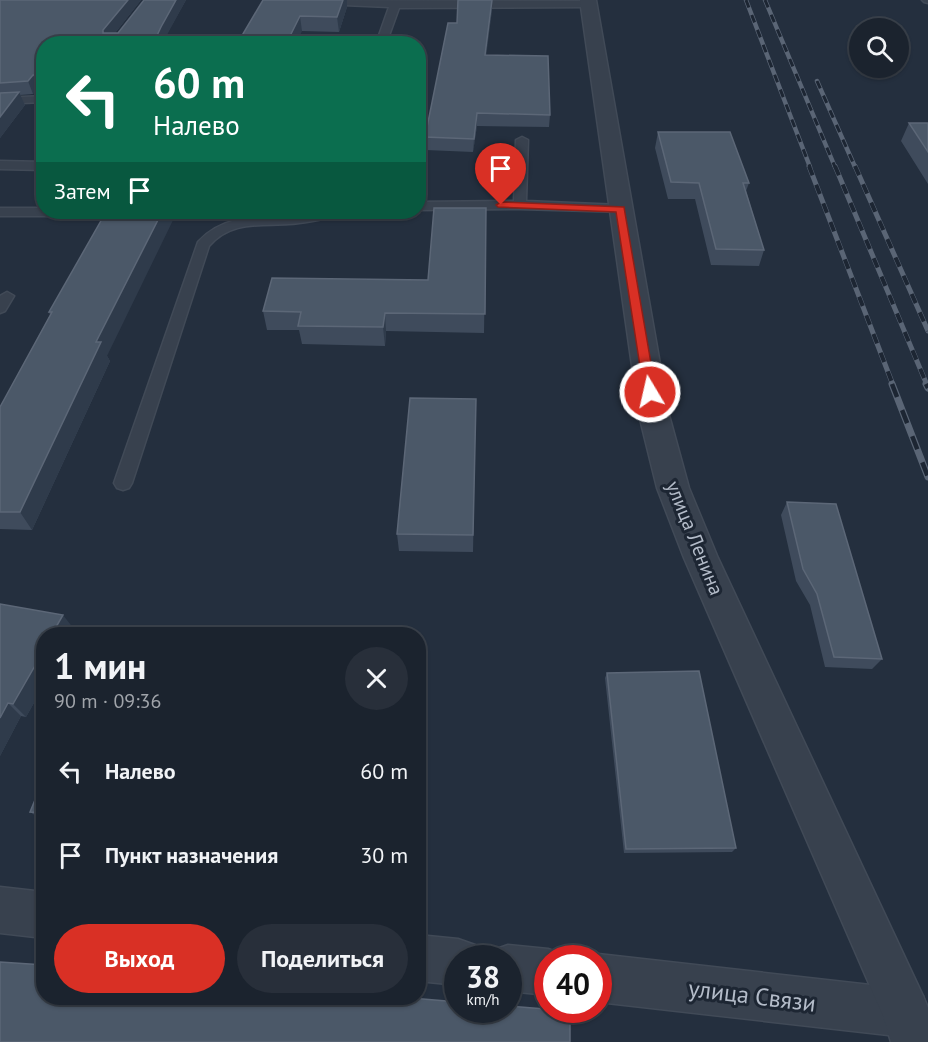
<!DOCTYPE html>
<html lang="ru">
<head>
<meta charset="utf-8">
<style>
	:root { --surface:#1b232e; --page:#282f3a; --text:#f1f3f6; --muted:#a0a4aa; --line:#39404a; --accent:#d93025 }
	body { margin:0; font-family:"PT Sans",sans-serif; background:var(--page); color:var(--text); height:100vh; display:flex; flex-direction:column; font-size:22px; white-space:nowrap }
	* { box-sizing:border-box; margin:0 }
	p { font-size:20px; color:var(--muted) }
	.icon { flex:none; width:33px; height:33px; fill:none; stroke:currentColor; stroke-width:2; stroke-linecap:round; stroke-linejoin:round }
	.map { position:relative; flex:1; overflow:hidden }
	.details { position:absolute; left:36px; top:627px; width:390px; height:378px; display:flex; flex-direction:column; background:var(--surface); border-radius:24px; box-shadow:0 2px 4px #0004,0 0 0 2px var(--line) }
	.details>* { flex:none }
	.hud { position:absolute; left:36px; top:36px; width:390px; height:183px; border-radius:24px; box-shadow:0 2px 4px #0004,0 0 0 2px var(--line); background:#0b6e4f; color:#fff; overflow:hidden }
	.controls { position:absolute; left:849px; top:18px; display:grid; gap:12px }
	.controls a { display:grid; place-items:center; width:60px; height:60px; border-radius:50%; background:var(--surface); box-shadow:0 2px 4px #0004,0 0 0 2px var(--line); font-size:30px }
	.speed { position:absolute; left:444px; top:945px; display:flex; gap:12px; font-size:30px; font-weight:700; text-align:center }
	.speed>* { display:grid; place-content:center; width:78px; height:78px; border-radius:50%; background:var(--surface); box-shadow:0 2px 4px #0004,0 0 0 2px var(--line); line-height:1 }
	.speed small { font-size:15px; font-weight:400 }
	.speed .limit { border:9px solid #d22; background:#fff; color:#111 }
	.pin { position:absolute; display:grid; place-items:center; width:51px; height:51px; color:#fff; margin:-62px -26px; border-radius:50% 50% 50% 0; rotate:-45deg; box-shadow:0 0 6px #0007 }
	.pin .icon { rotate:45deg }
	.me { position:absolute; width:66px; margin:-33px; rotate:351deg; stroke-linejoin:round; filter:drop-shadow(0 0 4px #0008) }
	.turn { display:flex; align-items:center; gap:21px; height:126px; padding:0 18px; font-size:27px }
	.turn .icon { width:78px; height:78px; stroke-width:2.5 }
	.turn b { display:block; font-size:42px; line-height:51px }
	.then { display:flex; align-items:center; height:57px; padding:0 18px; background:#0003; gap:12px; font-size:22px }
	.round { display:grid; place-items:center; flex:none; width:63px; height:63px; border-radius:32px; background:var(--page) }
	.overview { display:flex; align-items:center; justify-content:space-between; height:102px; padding:0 18px }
	h1 { font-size:36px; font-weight:700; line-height:45px }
	.action { display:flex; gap:12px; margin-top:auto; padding:12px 18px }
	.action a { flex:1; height:69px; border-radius:36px; background:var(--accent); color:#fff; font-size:24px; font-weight:700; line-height:69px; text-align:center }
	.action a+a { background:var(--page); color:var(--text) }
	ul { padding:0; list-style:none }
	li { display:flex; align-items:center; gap:18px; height:84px; padding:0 18px }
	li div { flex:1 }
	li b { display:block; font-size:22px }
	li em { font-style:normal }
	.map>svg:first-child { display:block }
</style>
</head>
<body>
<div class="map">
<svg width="928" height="1042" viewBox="0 0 928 1042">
	<rect width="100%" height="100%" fill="#242f3e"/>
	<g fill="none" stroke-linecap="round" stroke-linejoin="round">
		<g stroke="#414a57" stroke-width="3">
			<path id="service" d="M293,0L589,1L594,4L589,7L399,8L386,44H357L362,41H377L389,7L298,3Z
				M922,0H928V3L924,2Z
				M44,96V102L0,104V98Z
				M522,137L528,140L526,201L621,205L625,206L627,209L625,212L520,209L418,210V202L514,201L516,140Z
				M0,161L44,162V170L0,169Z
				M0,208H44V212H58L52,216H0Z
				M320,212H342L341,215C324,219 306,223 289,224C258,226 231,221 209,246L132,483L129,488L123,490L117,488L114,483L198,242C230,207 278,220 320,212Z
				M7,292L14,296L5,311L0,313V296Z"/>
		</g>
		<g stroke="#414a57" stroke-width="3">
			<path id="minor" d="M0,887L44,892V938L0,933Z
				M418,935L458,939L475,945L480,958H458V985L418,981Z
				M508,945L548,949L565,955L566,958H548V995L508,991V958H489L491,951Z
				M598,954L906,989L923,996C928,1009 928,1017 923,1030L906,1037L598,1002V958H588Z"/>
		</g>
		<g stroke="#414a57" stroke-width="3">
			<path id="tertiary" d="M580,0H596L669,415L689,488L718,558L923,996L928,1008V1042H891L883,1016L684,558L657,488L639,415Z"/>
		</g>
		<use href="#service" fill="#38414e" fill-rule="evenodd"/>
		<use href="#minor" fill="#38414e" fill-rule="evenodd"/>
		<use href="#tertiary" fill="#38414e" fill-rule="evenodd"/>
		<g stroke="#5a6575" stroke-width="4.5">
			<path id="rail-far2" d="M746,0L810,167
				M765,0L835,167
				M817,81L855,167"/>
		</g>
		<g stroke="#5a6575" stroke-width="5">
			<path id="rail-far1" d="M809,166L893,385
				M835,166L927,385
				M855,166L928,331"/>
		</g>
		<g stroke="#5a6575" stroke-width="7">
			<path id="rail" d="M892,384L928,477
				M926,384L928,388"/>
		</g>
		<use href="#rail-far2" stroke="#1d2633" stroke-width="3" stroke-dasharray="8" stroke-linecap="butt"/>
		<use href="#rail-far1" stroke="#1d2633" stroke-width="4" stroke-dasharray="10" stroke-linecap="butt"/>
		<use href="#rail" stroke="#1d2633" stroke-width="4.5" stroke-dasharray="14" stroke-linecap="butt"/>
	</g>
	<path fill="#3f4b5c" d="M0,0H141L115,33H118L144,0H186L164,39L44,44V88H38L33,94L20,95L25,105L0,138Z
		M263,0L347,7L339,32L302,31Z
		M492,0V10L486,55L550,115L549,127L477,126L473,152L426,150L425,137L457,23Z
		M909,123H928V184L901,141Z
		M658,132L749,183L746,191L764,250L759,266L711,265L695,199H668L655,148Z
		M486,208L484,333L386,331L385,346L302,344L299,330H267L263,311L428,280Z
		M106,212L107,356L110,361L32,530L0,529V407L50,315L49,312Z
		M476,399L473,552L399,551L397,534Z
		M787,502L882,659L872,669L825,667L810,605L796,581L781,515Z
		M0,604L74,629L71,634H44V685L26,717L21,716L0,756Z
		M607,673L736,848L732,852L624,853L605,678Z
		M44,778V821L30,812Z"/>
	<path fill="#2f3b4b" d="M128,0H141L107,43L103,30Z
		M176,0H186L162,44H153L161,27Z
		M343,0H347V7L339,32L337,17Z
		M492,0V10L485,67V55Z
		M300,16L302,31L296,44H286Z
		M33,75L38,88L33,94L28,81Z
		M19,92L25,105L0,138V117Z
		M477,113V126L473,152L474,139Z
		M162,212H177L107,356L110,361L32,530L20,512L96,342Z
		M385,313L386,331L385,346L383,327Z
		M63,615L74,629L71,634H52Z
		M44,650V685L26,717L13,704Z
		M8,703L21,716L0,756V718Z"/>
	<path fill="#4b5868" stroke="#5c6777" stroke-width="1.5" d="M0,0H128L103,30V33H118L144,0H176L161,27L153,44H44V75H33L28,81L0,83Z
		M263,0H343L337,17L300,16L286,44H237Z
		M458,0H492L485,55L548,56L550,115L477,113L474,139L425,137L448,23H457Z
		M19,92L0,117V93Z
		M909,123H928V152Z
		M658,132H730L749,183H743L764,250L716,249L699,183L671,182Z
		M434,208H486L485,314L385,313L383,327L298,326L301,312L263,311L272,278L428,280Z
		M106,212H162L96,342H101L20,512H0V407L52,312H49Z
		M410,398L476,399L473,535L397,534Z
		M787,502L836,504L882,659L834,657L817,594L803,569Z
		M0,604L63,615L52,634H44V650L13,704L8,703L0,718Z
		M699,671L736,848L626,849L607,673Z
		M44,778V813L30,812Z
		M0,962L44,965V998H411L458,1002V1010H508V1006L570,1011V1042H0Z"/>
	<path fill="#d93025" stroke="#8d1f18" stroke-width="1.5" d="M501,202L624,207L656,392L654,395L650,396L644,392L616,212L498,207L496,205Z"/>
	<g text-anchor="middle" stroke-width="6" stroke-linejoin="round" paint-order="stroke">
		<g font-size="20" fill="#b4bcc9" stroke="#1d2633">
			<text transform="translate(695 538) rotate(68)" y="7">улица Ленина</text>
		</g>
		<g font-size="24" fill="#b4bcc9" stroke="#1d2633">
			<text transform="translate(752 996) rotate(7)" y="8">улица Связи</text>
		</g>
	</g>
</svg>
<div class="controls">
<a><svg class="icon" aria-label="search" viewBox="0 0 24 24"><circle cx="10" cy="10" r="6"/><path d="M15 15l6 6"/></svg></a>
</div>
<div class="speed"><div>38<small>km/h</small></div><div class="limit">40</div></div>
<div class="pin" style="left:501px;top:205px;background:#d93025"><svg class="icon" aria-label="arrive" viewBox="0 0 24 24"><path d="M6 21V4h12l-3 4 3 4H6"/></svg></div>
<svg class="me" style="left:650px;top:392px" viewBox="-20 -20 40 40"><circle r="17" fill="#d93025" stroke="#fff" stroke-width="3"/><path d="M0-11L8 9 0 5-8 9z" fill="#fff"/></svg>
<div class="hud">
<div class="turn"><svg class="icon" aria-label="left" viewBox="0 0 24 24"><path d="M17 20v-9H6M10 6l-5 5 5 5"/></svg><div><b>60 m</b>Налево</div></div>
<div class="then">Затем<svg class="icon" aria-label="arrive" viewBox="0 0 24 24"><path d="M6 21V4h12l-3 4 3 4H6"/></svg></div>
</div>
<section class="details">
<div class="overview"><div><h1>1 мин</h1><p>90 m · 09:36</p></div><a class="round"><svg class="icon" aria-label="close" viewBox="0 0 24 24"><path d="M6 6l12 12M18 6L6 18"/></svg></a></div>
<ul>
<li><svg class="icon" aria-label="left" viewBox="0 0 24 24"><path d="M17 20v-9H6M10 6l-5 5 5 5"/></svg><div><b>Налево</b></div><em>60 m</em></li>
<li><svg class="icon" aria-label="arrive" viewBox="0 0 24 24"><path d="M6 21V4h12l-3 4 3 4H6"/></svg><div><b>Пункт назначения</b></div><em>30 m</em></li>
</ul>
<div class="action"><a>Выход</a><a>Поделиться</a></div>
</section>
</div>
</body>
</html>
